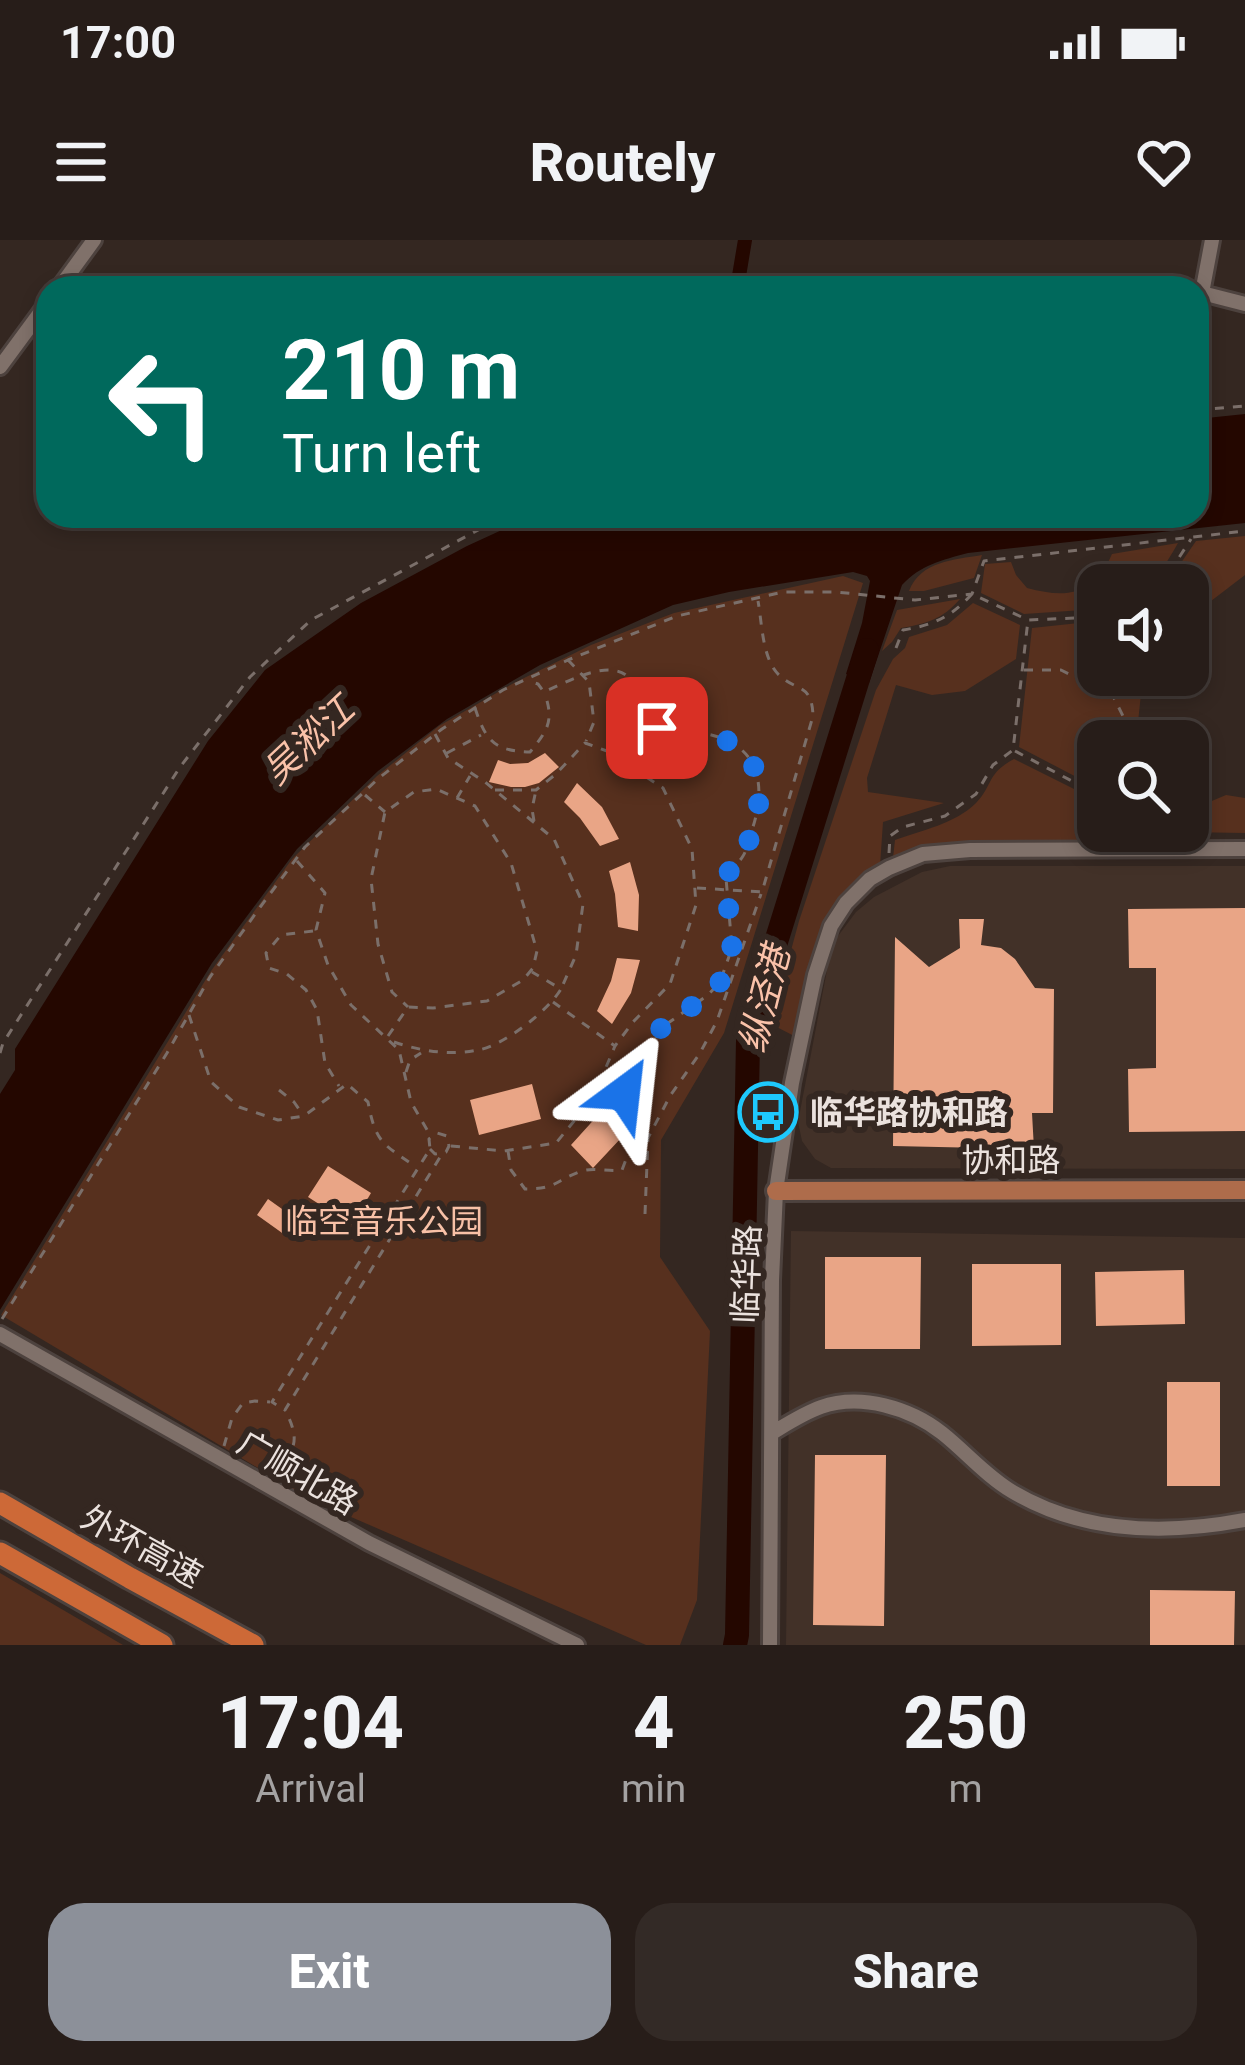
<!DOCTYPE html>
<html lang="en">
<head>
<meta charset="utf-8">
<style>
	:root { --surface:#271d19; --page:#332a26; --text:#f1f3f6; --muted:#a4a2a2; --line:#433b38; --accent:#8c9099 }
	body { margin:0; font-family:Roboto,"Noto Sans SC",sans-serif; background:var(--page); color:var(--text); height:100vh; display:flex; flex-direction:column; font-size:45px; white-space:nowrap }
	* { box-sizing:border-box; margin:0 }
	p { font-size:39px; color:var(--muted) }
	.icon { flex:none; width:66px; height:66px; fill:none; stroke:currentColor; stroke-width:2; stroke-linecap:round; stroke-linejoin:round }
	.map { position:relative; height:1405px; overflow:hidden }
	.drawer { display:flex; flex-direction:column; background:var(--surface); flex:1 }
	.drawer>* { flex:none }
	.top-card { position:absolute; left:36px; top:36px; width:1173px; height:252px; border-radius:36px; box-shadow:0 6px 18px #0003,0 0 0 3px var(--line); background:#00695c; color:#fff; overflow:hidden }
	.fabs { position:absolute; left:1077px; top:324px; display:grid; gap:24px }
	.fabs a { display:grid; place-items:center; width:132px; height:132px; border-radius:24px; background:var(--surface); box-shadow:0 6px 18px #0003,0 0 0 3px var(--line); font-size:60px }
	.pin { position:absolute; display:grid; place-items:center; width:102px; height:102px; color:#fff; margin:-51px; border-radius:24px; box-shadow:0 6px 18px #0006 }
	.me { position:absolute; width:132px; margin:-66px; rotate:30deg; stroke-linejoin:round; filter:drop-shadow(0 0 9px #0008) }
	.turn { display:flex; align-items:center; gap:42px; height:252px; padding:0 48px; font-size:54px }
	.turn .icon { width:156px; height:156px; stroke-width:2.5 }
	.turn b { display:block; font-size:84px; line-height:102px }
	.eta { display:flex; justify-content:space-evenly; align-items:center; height:204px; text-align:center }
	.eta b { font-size:72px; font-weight:800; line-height:84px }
	.cta { display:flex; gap:24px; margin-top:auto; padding:24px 48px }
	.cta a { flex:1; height:138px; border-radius:36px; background:var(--accent); color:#fff; font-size:48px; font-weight:800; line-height:138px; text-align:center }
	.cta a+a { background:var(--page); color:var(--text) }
	.status { display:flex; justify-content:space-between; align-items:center; height:84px; padding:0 60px; background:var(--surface); direction:ltr }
	.status svg { height:33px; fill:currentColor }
	header { display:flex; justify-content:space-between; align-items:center; height:156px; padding:0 48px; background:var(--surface); font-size:54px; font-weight:800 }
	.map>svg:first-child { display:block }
</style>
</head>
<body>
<div class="status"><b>17:00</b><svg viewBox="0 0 49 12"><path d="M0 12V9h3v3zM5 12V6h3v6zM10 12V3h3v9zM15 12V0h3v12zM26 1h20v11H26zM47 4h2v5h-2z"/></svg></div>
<header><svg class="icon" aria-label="menu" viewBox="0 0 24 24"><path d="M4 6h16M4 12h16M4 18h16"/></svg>Routely<svg class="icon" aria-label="heart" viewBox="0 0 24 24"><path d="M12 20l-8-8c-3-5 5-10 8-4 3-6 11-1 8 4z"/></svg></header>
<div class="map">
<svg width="1245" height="1405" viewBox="0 0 1245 1405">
	<rect width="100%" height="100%" fill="#342721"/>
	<path fill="#423128" d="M950,626H1245V929L831,928L815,919L802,901L798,882L832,704L856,672L874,657L922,632Z
		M791,991L1245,998V1405H786Z"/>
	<path fill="#57301e" d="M1245,296V335L1198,371H1188V345H1162L1172,336L1196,301Z
		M1178,303C1152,349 1149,345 1098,345V369L1024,374L981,353L985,324L1011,322L1016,335L1027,348C1068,359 1094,355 1112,314Z
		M982,315L974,338L924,351H909C921,321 953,320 982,315Z
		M843,336L863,343L724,793L661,900L660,1017L710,1091L697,1360L680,1405H646L312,1260L1,1075L211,731L292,619L377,536L439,486L512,444L591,405L674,373Z
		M960,359C943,379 926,384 901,388L892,402L882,411L897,370Z
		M973,363L1020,385L1016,419L965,451L932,455L896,445L867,538L868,552L944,563L883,582L880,626L847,650L826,688L796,797L771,784L799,681L876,450L893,419L905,408L909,397L947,385Z
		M1098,381V435H1143L1136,501H1098V542H1086L1019,507L1032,388Z
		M1014,519L1086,555L1098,554V591H1158L1147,601L959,603L893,618L895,600C922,590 955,584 976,563C994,544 986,534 1014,519Z
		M1226,555L1245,558V593L1183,592L1188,591V571Z
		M0,1333L123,1405H0Z"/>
	<path fill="#240700" d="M1245,174V283L968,313C942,320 920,325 902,345L869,443L846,434L862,383L870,341L867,336L853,332L729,352L673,365L540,425L447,479L378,531L297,609L212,723L0,1070V854L15,830V809L208,501L265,430L361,363L467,306L532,276H1197V179Z"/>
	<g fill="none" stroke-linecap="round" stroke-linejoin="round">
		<path stroke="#240700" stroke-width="14" d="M737,48L745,0"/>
		<path stroke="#240700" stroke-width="24" d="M735,1405L737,1395L748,800L761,750L867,410"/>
	</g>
	<path fill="#e9a586" d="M545,513L559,527L539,543L525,547H511L489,542L498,520L510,524L528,523Z
		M577,543L602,567L619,599L600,606L580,578L564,562Z
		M630,622L639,655L638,691L618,687L615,654L609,631Z
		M1245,668V891L1129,892L1128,829L1156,828V728H1129L1128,669Z
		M959,679H984L981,705L1001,708L1015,719L1035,748L1054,749L1053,873H1032L1034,909L893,906L895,697L929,727L960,708Z
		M617,718L640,720L631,753L612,784L597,771L611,741Z
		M532,844L541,879L479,895L470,860Z
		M599,874L622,897L593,928L571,905Z
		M328,926L371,953L352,985L308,957Z
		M268,959L296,979L285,995L257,975Z
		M825,1017H921L920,1109H825Z
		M972,1024H1061V1105L972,1106Z
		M1184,1030L1185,1084L1096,1086L1095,1032Z
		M1167,1142H1220V1246H1167Z
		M815,1215H886L884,1386L813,1385Z
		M1150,1350L1235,1351L1234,1405H1150Z"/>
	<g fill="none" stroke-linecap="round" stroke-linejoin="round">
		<g stroke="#4d423e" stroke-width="20">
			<path id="minor" d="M1212,0L1202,53L1245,64
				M59,48L94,0
				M0,127L48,62
				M0,1094L369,1303L577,1405
				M772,1193C787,1184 804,1173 821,1167C861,1153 910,1168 942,1193C966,1212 986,1236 1013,1252C1084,1294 1166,1295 1245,1280
				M770,1405L772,1040L776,951L792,843L815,735L831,686L846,663L870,639L889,628L923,614L970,610L1245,609"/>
		</g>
		<g stroke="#4d423e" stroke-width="24">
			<path id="major" d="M776,951L1245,950"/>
		</g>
		<g stroke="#4d423e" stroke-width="27">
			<path id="highway" d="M0,1263L130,1338L253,1405
				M0,1313L162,1405"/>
		</g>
		<path stroke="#7b6f6a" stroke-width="3" stroke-dasharray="9 9" stroke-linecap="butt" d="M1197,170L1245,166
			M1157,345L1171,330L1191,299
			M896,408L903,390C934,385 951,377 972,354L1028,380L1098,377
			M568,420L589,442L594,482L586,501
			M1024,430H1061L1113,456L1134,498
			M475,468C486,501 494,511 530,512C548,490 554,481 545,454
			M435,494L448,518L485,542L554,599L583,664L576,715L561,749
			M1015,511L1085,548H1098
			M447,513L481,495
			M495,550H536L556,534L585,503L607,511L663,548L692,609L696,665L670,744L633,782L615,806
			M365,555L385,572
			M457,558L470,536
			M534,581L532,569L536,550
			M889,613L890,596L903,587L945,576L976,554L993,525L1013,510L1028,380
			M297,621L325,653L316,690L328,725L351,765L399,810L411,862L430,895
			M697,648L762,652L813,476C812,443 797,452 779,435C762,419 762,382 758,361
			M313,691L281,695L266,713L269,728L287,734L306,750L317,770L325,823L339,846
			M189,775L211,842L239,867L278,880L304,876L347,844L368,862C376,905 384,904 416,927
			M388,796L408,767L433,768L487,761L523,740L533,728L537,711L511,623L475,566L436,549L414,552L385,572L371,639L378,704L392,752L408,767
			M394,802C421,811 450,816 478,810C503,806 548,771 561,749L532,732
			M0,813L3,803L180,527L250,437L311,380L504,276
			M406,832L410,820L421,813
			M279,850L294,862L303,875
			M451,906L504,911L556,903L593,858L615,806L553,762
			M430,909L435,914L446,912L449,906L447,896L437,893L429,899L430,909L272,1162L285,1170L442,914
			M508,911L511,930L525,949C558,949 555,940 582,931C593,927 609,932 622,930L628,914L632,879L624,853L636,822L650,809L661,788L708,755L720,742L732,708L726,638C730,627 737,626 743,616C747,610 749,598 752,590C768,542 758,502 702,493C674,488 665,495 642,474C636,405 586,433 544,452L538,444L529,441
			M645,974L648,898L670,856L700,813L717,781L761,654
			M2,1079L167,813L210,737L261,666L305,607L379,538L442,489L503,450L568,420L677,376L783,352H836L915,360L972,354L984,321L1245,291
			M224,1206L232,1178L243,1163L255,1161L270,1162
			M271,1233C296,1211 301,1201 285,1170"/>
		<use href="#minor" stroke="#80716a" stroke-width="14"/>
		<use href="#major" stroke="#ae6c4b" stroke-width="18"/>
		<use href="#highway" stroke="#cd6937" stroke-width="21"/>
	</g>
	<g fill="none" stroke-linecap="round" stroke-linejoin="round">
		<path stroke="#1a73e8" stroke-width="21" stroke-dasharray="0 37.8" d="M624,853L636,822L650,809L661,788L708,755L720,742L732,708L726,638C730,627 737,625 743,616C749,605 751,590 755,579C760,564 761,547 756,532C741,491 694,492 657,488"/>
	</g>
	<defs>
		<g id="bus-ring" transform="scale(3)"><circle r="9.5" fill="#342721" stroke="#1ec9fd" stroke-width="1.5"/><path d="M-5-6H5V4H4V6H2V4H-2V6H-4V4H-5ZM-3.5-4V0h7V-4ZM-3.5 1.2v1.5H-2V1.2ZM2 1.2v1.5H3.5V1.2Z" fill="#1ec9fd"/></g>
	</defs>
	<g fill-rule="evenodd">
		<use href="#bus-ring" x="768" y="872"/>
	</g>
	<g text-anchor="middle" stroke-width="12" stroke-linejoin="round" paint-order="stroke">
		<g font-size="33" font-weight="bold" fill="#ebe2de" stroke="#342721" text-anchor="start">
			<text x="810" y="884">临华路协和路</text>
		</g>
		<g font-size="33" fill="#ebe2de" stroke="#342721">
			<text x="1011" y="932">协和路</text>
			<text transform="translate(746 1034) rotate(-88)" y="12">临华路</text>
			<text transform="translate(298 1232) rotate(30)" y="12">广顺北路</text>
			<text transform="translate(142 1306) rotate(29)" y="12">外环高速</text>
		</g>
		<g font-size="33" fill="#f8c1a7" stroke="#342721">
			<text x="384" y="993">临空音乐公园</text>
		</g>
		<g font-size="36" font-style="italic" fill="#fac2a9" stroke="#342721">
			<text transform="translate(308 500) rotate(-43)" y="13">吴淞江</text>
			<text transform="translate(764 759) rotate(-76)" y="13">纵泾港</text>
		</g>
	</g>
</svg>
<div class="fabs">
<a><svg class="icon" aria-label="sound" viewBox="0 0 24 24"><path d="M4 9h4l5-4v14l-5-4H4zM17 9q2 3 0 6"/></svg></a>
<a><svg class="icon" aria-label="search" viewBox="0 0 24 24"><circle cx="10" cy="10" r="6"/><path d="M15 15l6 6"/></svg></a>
</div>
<div class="pin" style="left:657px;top:488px;background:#d93025"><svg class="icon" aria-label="arrive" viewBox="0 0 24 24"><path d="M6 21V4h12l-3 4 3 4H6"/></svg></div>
<svg class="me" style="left:624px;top:853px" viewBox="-20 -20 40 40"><path d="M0-17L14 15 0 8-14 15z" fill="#1a73e8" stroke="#fff" stroke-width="4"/></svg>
<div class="top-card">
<div class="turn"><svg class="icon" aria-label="left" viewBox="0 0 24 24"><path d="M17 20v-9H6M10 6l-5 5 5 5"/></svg><div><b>210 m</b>Turn left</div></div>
</div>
</div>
<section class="drawer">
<div class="eta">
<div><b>17:04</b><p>Arrival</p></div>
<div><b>4</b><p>min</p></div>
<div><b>250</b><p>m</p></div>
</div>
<div class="cta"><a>Exit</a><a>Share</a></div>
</section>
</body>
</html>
